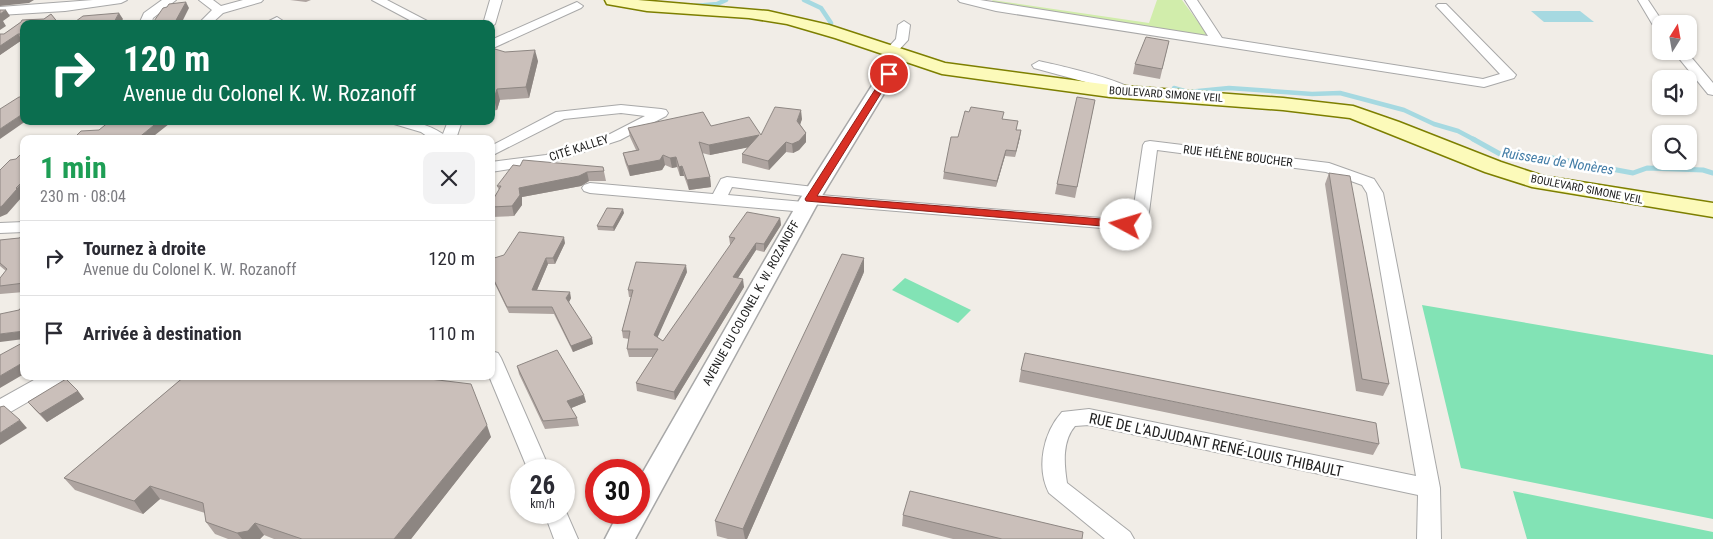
<!DOCTYPE html>
<html lang="fr">
<head>
<meta charset="utf-8">
<style>
	:root { --surface:#fff; --page:#f2f2f3; --text:#2b2b33; --muted:#7c7c81; --line:#e1e1e2 }
	body { margin:0; font-family:"Roboto Condensed",sans-serif; background:var(--page); color:var(--text); height:100vh; display:flex; flex-direction:column; font-size:19px; white-space:nowrap }
	* { box-sizing:border-box; margin:0 }
	p { font-size:16px; color:var(--muted) }
	.icon { flex:none; width:28px; height:28px; fill:none; stroke:currentColor; stroke-width:2; stroke-linecap:round; stroke-linejoin:round }
	.map { position:relative; flex:1; overflow:hidden }
	.sheet { position:absolute; left:20px; top:135px; width:475px; height:245px; display:flex; flex-direction:column; background:var(--surface); border-radius:10px; box-shadow:0 1px 4px #0004 }
	.sheet>* { flex:none }
	.top-card { position:absolute; left:20px; top:20px; width:475px; height:105px; border-radius:10px; box-shadow:0 1px 4px #0004; background:#0b6e4f; color:#fff; overflow:hidden }
	.needle { width:32px; rotate:11deg }
	.fabs { position:absolute; left:1652px; top:15px; display:grid; gap:10px }
	.fabs a { display:grid; place-items:center; width:45px; height:45px; border-radius:10px; background:var(--surface); box-shadow:0 1px 4px #0004; font-size:25px }
	.speed { position:absolute; left:510px; top:459px; display:flex; gap:10px; font-size:25px; font-weight:700; text-align:center }
	.speed>* { display:grid; place-content:center; width:65px; height:65px; border-radius:50%; background:var(--surface); box-shadow:0 1px 4px #0004; line-height:1 }
	.speed small { font-size:12px; font-weight:400 }
	.speed .limit { border:8px solid #d22; background:#fff; color:#111 }
	.pin { position:absolute; display:grid; place-items:center; width:42px; height:42px; color:#fff; margin:-21px; border:2px solid #fff; border-radius:50%; box-shadow:0 1px 5px #0007 }
	.me { position:absolute; width:55px; margin:-28px; rotate:276deg; stroke-linejoin:round; filter:drop-shadow(0 0 4px #0008) }
	.turn { display:flex; align-items:center; gap:18px; height:105px; padding:0 20px; font-size:22px }
	.turn .icon { width:65px; height:65px; stroke-width:2.5 }
	.turn b { display:block; font-size:35px; line-height:42px }
	.round { display:grid; place-items:center; flex:none; width:52px; height:52px; border-radius:10px; background:var(--page) }
	.summary { display:flex; align-items:center; justify-content:space-between; height:85px; padding:0 20px }
	h1 { font-size:30px; font-weight:700; line-height:38px; color:#1e9e55 }
	ul { padding:0; list-style:none }
	li { display:flex; align-items:center; gap:15px; height:75px; padding:0 20px; border-top:1px solid var(--line) }
	li div { flex:1 }
	li b { display:block; font-size:19px }
	li em { font-style:normal }
	.map>svg:first-child { display:block }
</style>
</head>
<body>
<div class="map">
<svg width="1713" height="539" viewBox="0 0 1713 539">
	<rect width="100%" height="100%" fill="#f1ede7"/>
	<path fill="#d1edab" d="M992,0L1149,23L1157,0H1182L1207,34V37L995,4Z"/>
	<path fill="#82e3b5" d="M905,278L971,310L958,323L892,290Z
		M1422,305L1713,355V519L1461,468Z
		M1513,491L1713,532V539H1527Z"/>
	<path fill="#a6d9e1" d="M1531,11H1580L1594,22H1544Z"/>
	<g fill="none" stroke-linecap="round" stroke-linejoin="round">
		<path stroke="#a6d9e1" stroke-width="4.5" d="M804,0L821,8L831,23
			M695,6L717,4L726,0
			M1174,88L1188,92L1229,88L1312,94L1340,93L1404,110L1434,124L1458,131L1475,140"/>
		<path stroke="#a6d9e1" stroke-width="5" d="M1473,139L1500,154L1527,158L1547,157L1633,173L1647,168L1703,170L1713,173"/>
		<g stroke="#a8a8a8" stroke-width="2">
			<path id="minor" d="M93,0H127L121,3L65,11L0,15V7Z
				M162,0H176L153,18L151,24H139L144,13Z
				M199,0H213L221,6L243,0H263L261,2L223,13L211,24H198L212,10Z
				M372,0H387L433,24H417Z
				M490,0H502L495,24L491,27V24H483Z
				M958,0H980L1208,36L1185,0H1197L1222,38L1483,79L1500,74L1438,8L1436,6L1438,4H1446L1516,75L1514,78L1484,87L996,11L960,2Z
				M1638,0H1648L1664,24H1661V33L1657,32Z
				M577,2L583,6L581,8L491,49V40Z
				M277,17L283,21L281,24H263Z
				M904,21L910,25L908,40L895,54H887L885,51L896,39L898,25Z
				M1673,51H1686L1713,83V95L1708,94Z
				M1039,61C1057,65 1126,80 1135,92L1128,96L1104,87L1034,68L1032,65Z
				M621,105L661,109L666,110L668,113L666,116L620,140L553,162L491,172V162L546,155L610,134L645,116L621,113L564,119L491,156V146L556,112Z
				M392,121C412,121 426,123 443,134L448,121H462L456,139H431L421,132L394,124Z
				M1150,141L1329,163L1374,179L1383,193L1440,488L1441,539H1417L1418,495L1089,425L1075,426C1062,441 1064,464 1067,483L1130,532L1134,539H1105L1049,493C1036,468 1043,433 1062,412L1089,409L1416,476L1367,193L1362,185L1326,172L1157,150L1149,212L1143,226L1126,230L811,204L813,207L811,210L805,212L590,193L584,191L582,188L584,185L590,183L713,194L721,179L727,177L814,187L820,189L822,192L820,195L1126,220L1130,219L1133,212L1143,145L1145,142ZM732,187L804,196L802,199L804,202L728,195Z
				M24,222V232L0,233V223Z
				M491,351L498,353L501,358L550,470H528L489,376H491Z
				M41,376H67L64,381L7,414L0,417V399Z
				M564,507L578,539H554L544,512H564Z"/>
		</g>
		<g stroke="#a8a8a8" stroke-width="3">
			<path id="tertiary" d="M900,49L906,51L908,54L820,199L635,539H605L619,512H639V479L800,199L892,54L894,51Z"/>
		</g>
		<g stroke="#7d7f00" stroke-width="3">
			<path id="secondary" d="M605,0H638L768,11L829,25L945,63L1110,85L1283,98L1353,106L1399,122L1501,162L1543,176L1713,203V217L1532,187L1485,172L1350,118L1283,110L1110,97L942,74L835,38L787,24L749,18L647,11L607,4Z"/>
		</g>
		<use href="#minor" fill="#fff" fill-rule="evenodd"/>
		<use href="#tertiary" fill="#fff" fill-rule="evenodd"/>
		<use href="#secondary" fill="#fcfaba" fill-rule="evenodd"/>
	</g>
	<path fill="#aea4a0" d="M290,0H311L306,2Z
		M51,14L59,24H24V40H22L0,55V34H4L21,22L22,20L44,19Z
		M1169,41L1160,79L1133,74L1135,64Z
		M491,61H538L529,98L500,100L497,110L491,111Z
		M1095,100L1075,198L1055,194L1057,184Z
		M802,119L800,124L806,133V142L799,150L793,153L786,152L769,170L742,163V154L748,147L710,155L702,153L710,177L711,187L689,190L684,176H680L677,167L672,168L665,165L662,170L630,176L625,162L623,153L636,150L630,137L628,128L711,126L761,135Z
		M1003,119L1017,130L1020,137L1015,157L1005,156L996,187L943,179L944,172L958,137Z
		M603,167L606,181H589L581,186L522,197V205L514,216L492,217L491,214V203L499,190L497,186Z
		M1329,173L1389,384L1383,396L1356,391L1325,184Z
		M624,213L614,231L598,230L597,226Z
		M780,218L781,225L764,252L756,250L738,278L744,287L675,400L637,391L636,383L653,357H629L627,349L629,339L623,338L622,331L631,297H629L628,290L687,272L657,337L663,341L731,245L730,244L729,237Z
		M24,236V292L0,294V278L6,271L0,266V240L19,238Z
		M565,243L555,264H548L537,290L571,298L569,302L593,344L573,352L554,314L509,313L491,276V259Z
		M864,272L747,539H728L717,536L715,521Z
		M517,366L586,402L571,408L577,418L579,426L545,429L519,374Z
		M1021,370L1379,444L1373,455L1019,382Z
		M185,376H415L414,377L491,437L411,539H274L264,535L260,539H228L215,534L206,522L205,513L160,499L143,514L75,490L64,478Z
		M78,391L84,399L47,422L35,410L28,402Z
		M903,515L1082,539H953L902,526Z"/>
	<path fill="#8d8682" d="M0,0H34L29,3L0,6Z
		M186,2L189,8L181,24H173Z
		M6,10L10,16L3,21L6,26L0,30V14Z
		M119,13L123,19L120,24H113Z
		M18,34L22,40L0,55V46Z
		M535,50L538,61L529,98L526,87Z
		M497,89L500,100L497,110L494,99Z
		M801,110L802,119L798,131L797,121Z
		M24,113V121H26L0,139V129Z
		M159,121H167L169,124L150,139H137Z
		M1021,130L1020,137L1015,157L1016,151Z
		M806,133V142L799,150L793,153L792,144Z
		M759,135L760,145L710,155L709,145Z
		M786,142V152L769,170L768,161Z
		M1006,150L1005,156L996,187L997,181Z
		M663,155L665,165L662,170L630,176L628,166Z
		M676,157L677,167L672,168L670,158Z
		M682,166L684,176H680L679,167Z
		M587,172L589,181L581,186L522,197V205L514,216L512,206L519,188Z
		M710,177L711,187L689,190L687,180Z
		M24,180V193L22,196V197L7,214L0,217V207Z
		M623,209L624,213L614,231L613,227Z
		M780,218L781,225L764,252V244Z
		M564,237L565,243L555,264L553,258Z
		M756,243V250L734,284L733,277Z
		M546,258L548,264L534,297L532,290Z
		M864,258V272L747,539H745L743,529Z
		M686,265L687,272L655,343L654,335Z
		M743,279L744,287L675,400L674,392Z
		M570,292L571,298L568,304L566,298Z
		M24,331V339L0,342V334Z
		M592,338L593,344L573,352L571,346Z
		M24,362V374L0,388V376Z
		M78,391L84,399L47,422L40,414Z
		M584,395L586,402L569,409L567,401Z
		M20,420L27,428L0,445V433Z
		M487,425L491,437L411,539H394Z
		M150,486L160,499L143,514L134,501Z
		M255,523L264,535L260,539H242L237,533Z"/>
	<path fill="#cabfba" stroke="#8d8682" d="M186,2L175,22L173,24H152L163,8L167,7L169,4Z
		M0,10H6L0,14Z
		M119,13L113,24H72L83,16Z
		M51,14L59,24H24V34H18L0,46V34H4L21,22L22,20L44,19Z
		M1146,37L1169,41L1162,69L1135,64Z
		M495,49L505,52L535,50L526,87L497,89L494,99L491,100V61Z
		M19,97H24V113L0,129V109Z
		M1077,97L1095,100L1077,187L1057,184Z
		M775,107L801,110L797,121L806,133L799,141L792,144L786,142L768,161L742,154L759,135L709,145L699,142L710,177L687,180L682,166L679,167L676,157L670,158L663,155L660,160L628,166L623,153L639,150L628,128L703,112L711,126L749,117L761,135Z
		M971,107L1004,112L1002,119L1018,121L1016,130H1021L1016,151L1006,150L997,181L944,172L951,137H958L965,111L969,112Z
		M110,121H159L137,139H73L81,131L99,130Z
		M21,154H24V180L16,188L17,189L2,206L0,207V170L10,160L16,159Z
		M523,160L603,167L604,171L587,172L579,176L519,188L520,195L512,206L491,207V203L501,186H497L513,165L520,166Z
		M1329,173L1350,176L1389,384L1362,379Z
		M607,208L623,209L613,227L597,226Z
		M747,212L780,218L764,244L756,243L733,277L743,279L674,392L636,383L658,349H627L630,331H622L633,290H628L636,262L686,265L654,335L663,341L735,238L729,237Z
		M519,232L564,237L553,258H546L532,290L570,292L566,298L592,338L571,346L552,307H507L491,274V259L504,255Z
		M24,236V283L0,286V278L7,269L0,263V240L19,238Z
		M842,254L864,258L743,529L715,521Z
		M24,304V331L0,334V314L19,310Z
		M24,342V362L0,376V355Z
		M557,350L584,395L567,401L577,418L543,421L517,366Z
		M1025,353L1376,423L1379,444L1021,370Z
		M185,376H405L471,384L487,425L394,539H302L255,523L248,531L237,533L206,522L203,503L150,486L134,501L64,478Z
		M66,379L78,391L40,414L28,402Z
		M4,406L20,420L0,433V407Z
		M910,491L1083,532L1082,539H1002L903,515Z"/>
	<path fill="#d93025" stroke="#8d1f18" d="M889,71L893,74L817,196L1126,221L1132,225L1126,228L806,201L805,199L885,74Z"/>
	<g text-anchor="middle" stroke-width="5" stroke-linejoin="round" paint-order="stroke">
		<g font-size="11" fill="#212121" stroke="#fff">
			<text transform="translate(1166 94) rotate(4)" y="4">BOULEVARD SIMONE VEIL</text>
			<text transform="translate(1587 189) rotate(11)" y="4">BOULEVARD SIMONE VEIL</text>
		</g>
		<g font-size="12" fill="#212121" stroke="#fff">
			<text transform="translate(579 148) rotate(-18)" y="4">CITÉ KALLEY</text>
			<text transform="translate(1238 156) rotate(7)" y="4">RUE HÉLÈNE BOUCHER</text>
			<text transform="translate(751 303) rotate(-61)" y="4">AVENUE DU COLONEL K. W. ROZANOFF</text>
		</g>
		<g font-size="14" font-style="italic" fill="#427ca6" stroke="#fff">
			<text transform="translate(1558 161) rotate(9)" y="5">Ruisseau de Nonères</text>
		</g>
		<g font-size="15" fill="#212121" stroke="#fff">
			<text transform="translate(1216 445) rotate(12)" y="5">RUE DE L'ADJUDANT RENÉ-LOUIS THIBAULT</text>
		</g>
	</g>
</svg>
<div class="fabs">
<a><svg class="needle" viewBox="-14 -14 28 28"><path d="M0-13l5 13h-10z" fill="#e53935"/><path d="M0 13l5-13h-10z" fill="#7c7c81"/></svg></a>
<a><svg class="icon" aria-label="sound" viewBox="0 0 24 24"><path d="M4 9h4l5-4v14l-5-4H4zM17 9q2 3 0 6"/></svg></a>
<a><svg class="icon" aria-label="search" viewBox="0 0 24 24"><circle cx="10" cy="10" r="6"/><path d="M15 15l6 6"/></svg></a>
</div>
<div class="speed"><div>26<small>km/h</small></div><div class="limit">30</div></div>
<div class="pin" style="left:889px;top:74px;background:#d93025"><svg class="icon" aria-label="arrive" viewBox="0 0 24 24"><path d="M6 21V4h12l-3 4 3 4H6"/></svg></div>
<svg class="me" style="left:1126px;top:225px" viewBox="-20 -20 40 40"><circle r="19" fill="#fff"/><path d="M0-13L10 11 0 6-10 11z" fill="#d93025"/></svg>
<div class="top-card">
<div class="turn"><svg class="icon" aria-label="right" viewBox="0 0 24 24"><path d="M7 20v-9h11M14 6l5 5-5 5"/></svg><div><b>120 m</b>Avenue du Colonel K. W. Rozanoff</div></div>
</div>
<section class="sheet">
<div class="summary"><div><h1>1 min</h1><p>230 m · 08:04</p></div><a class="round"><svg class="icon" aria-label="close" viewBox="0 0 24 24"><path d="M6 6l12 12M18 6L6 18"/></svg></a></div>
<ul>
<li><svg class="icon" aria-label="right" viewBox="0 0 24 24"><path d="M7 20v-9h11M14 6l5 5-5 5"/></svg><div><b>Tournez à droite</b><p>Avenue du Colonel K. W. Rozanoff</p></div><em>120 m</em></li>
<li><svg class="icon" aria-label="arrive" viewBox="0 0 24 24"><path d="M6 21V4h12l-3 4 3 4H6"/></svg><div><b>Arrivée à destination</b></div><em>110 m</em></li>
</ul>
</section>
</div>
</body>
</html>
